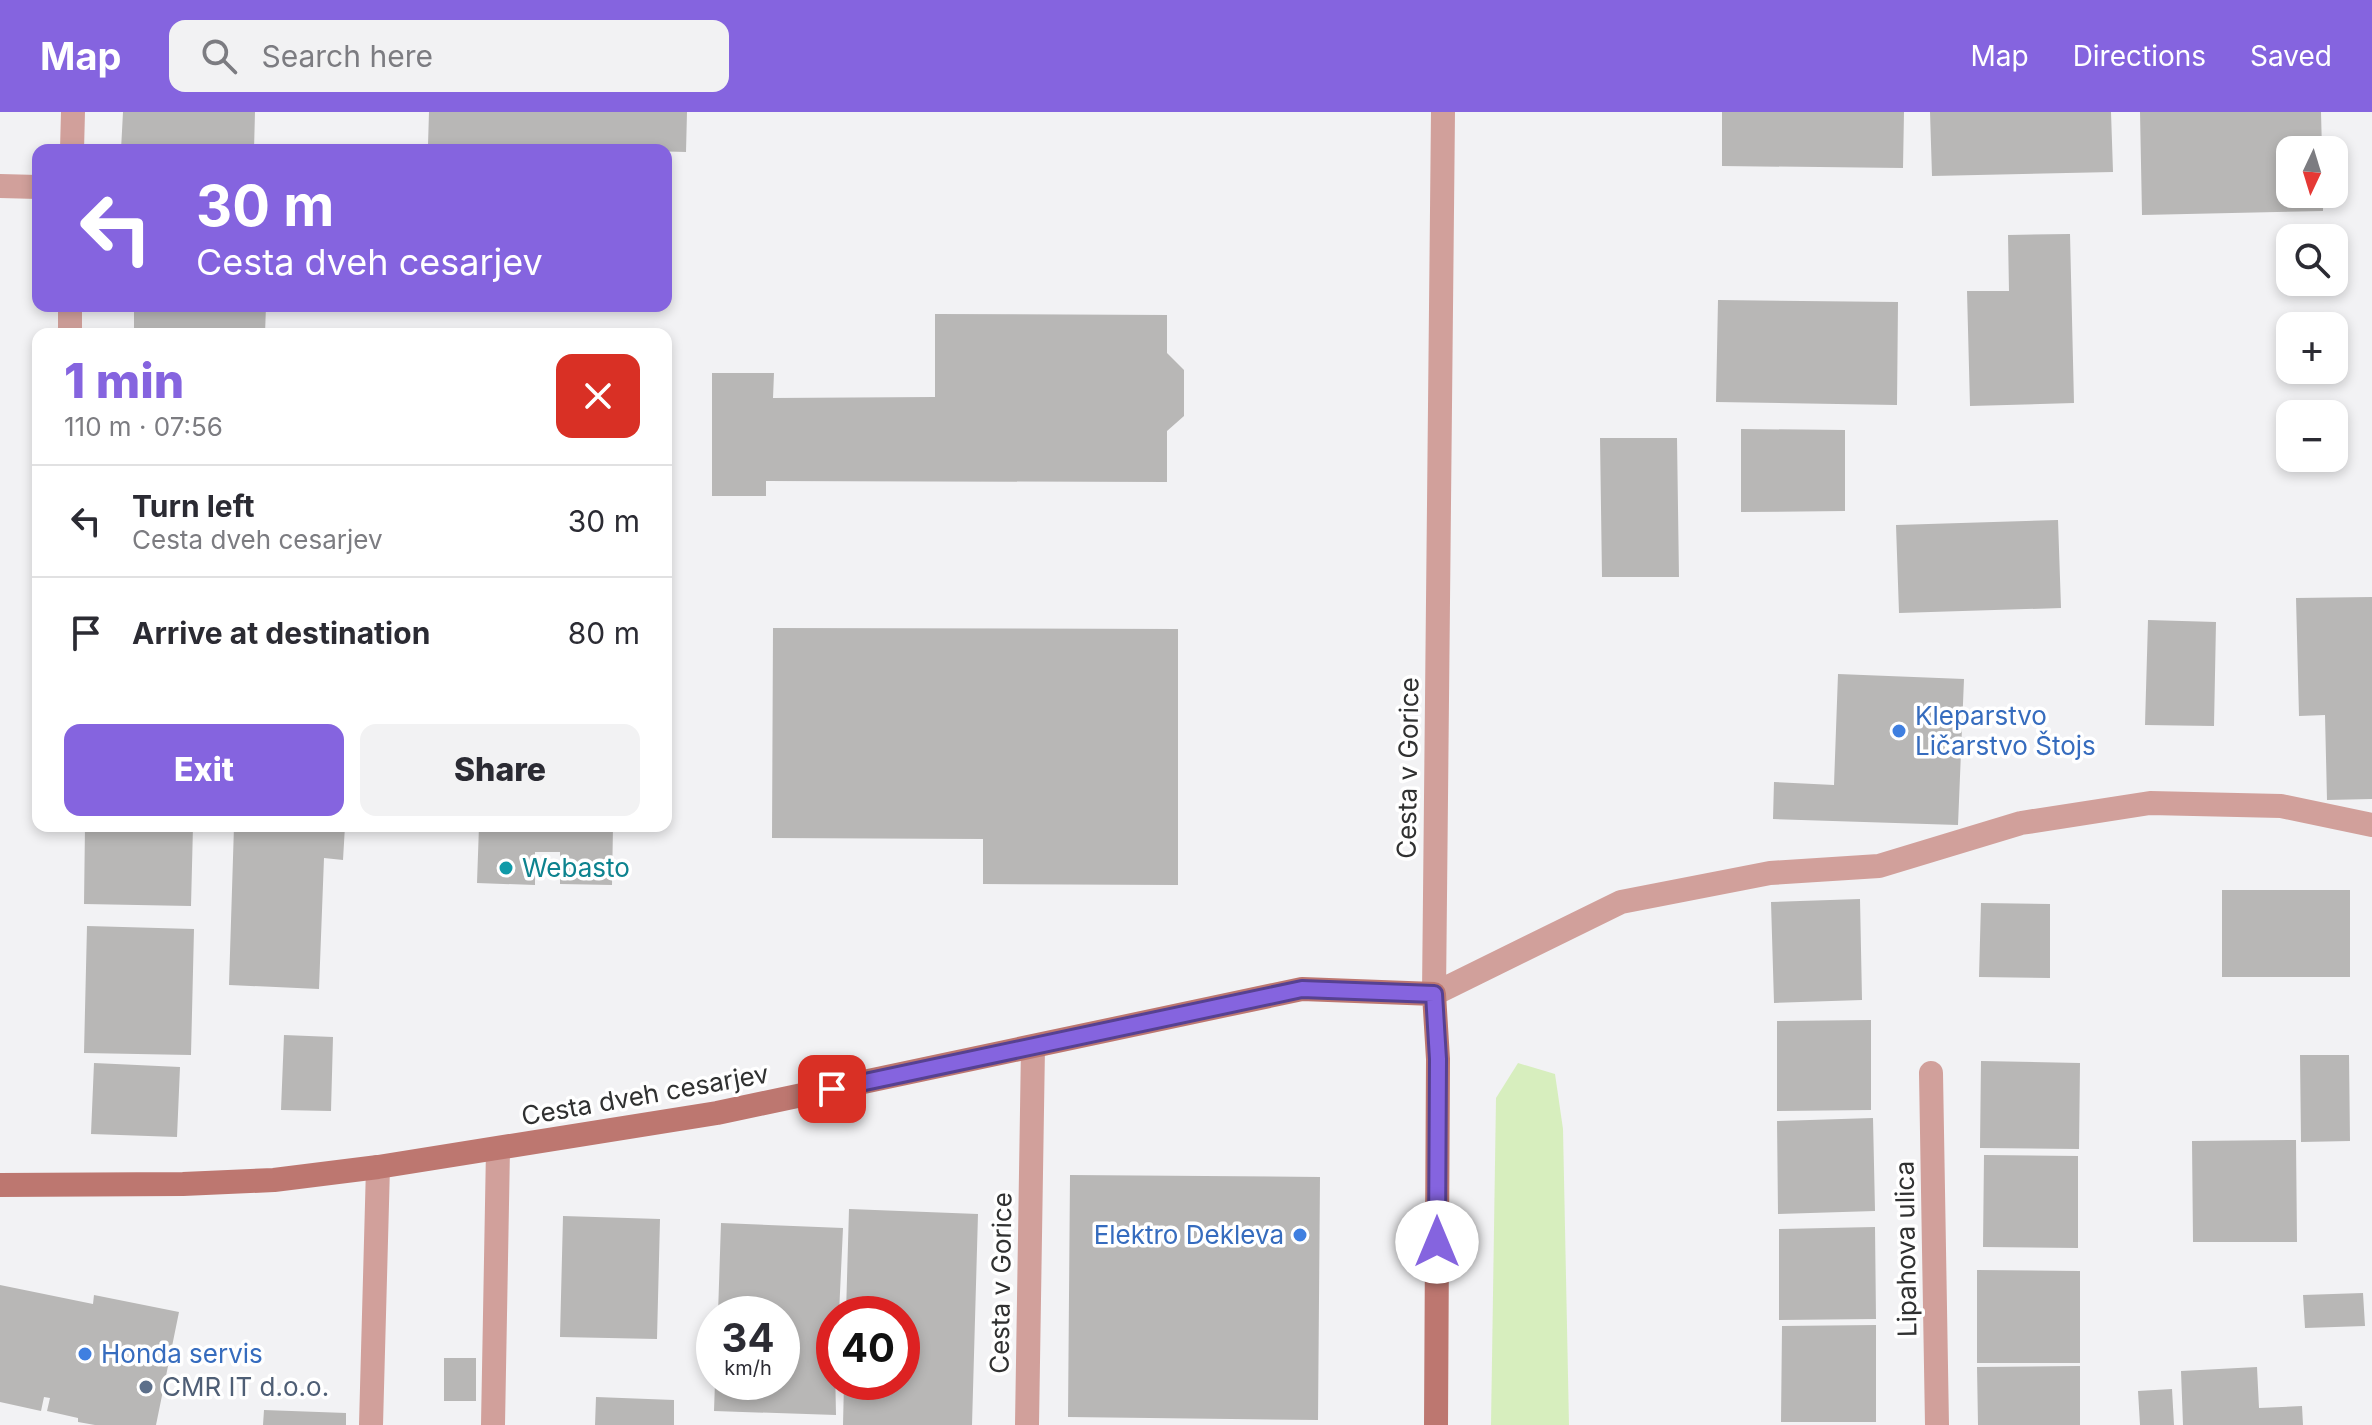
<!DOCTYPE html>
<html lang="en">
<head>
<meta charset="utf-8">
<style>
	:root { --surface:#fff; --page:#f2f2f3; --text:#2b2b33; --muted:#7c7c81; --line:#e1e1e2; --accent:#8564df }
	body { margin:0; font-family:Inter,sans-serif; background:var(--page); color:var(--text); height:100vh; display:flex; flex-direction:column; font-size:30px; white-space:nowrap }
	* { box-sizing:border-box; margin:0 }
	p { font-size:26px; color:var(--muted) }
	.icon { flex:none; width:44px; height:44px; fill:none; stroke:currentColor; stroke-width:2; stroke-linecap:round; stroke-linejoin:round }
	.map { position:relative; flex:1; overflow:hidden }
	.side { position:absolute; left:32px; top:216px; width:640px; height:504px; display:flex; flex-direction:column; background:var(--surface); border-radius:16px; box-shadow:0 4px 12px #0003 }
	.side>* { flex:none }
	.banner { position:absolute; left:32px; top:32px; width:640px; height:168px; border-radius:16px; box-shadow:0 4px 12px #0003; background:#8564df; color:#fff; overflow:hidden }
	.needle { width:52px; rotate:184deg }
	.fabs { position:absolute; left:2276px; top:24px; display:grid; gap:16px }
	.fabs a { display:grid; place-items:center; width:72px; height:72px; border-radius:16px; background:var(--surface); box-shadow:0 4px 12px #0003; font-size:40px }
	.speed { position:absolute; left:696px; top:1184px; display:flex; gap:16px; font-size:40px; font-weight:700; text-align:center }
	.speed>* { display:grid; place-content:center; width:104px; height:104px; border-radius:50%; background:var(--surface); box-shadow:0 4px 12px #0003; line-height:1 }
	.speed small { font-size:20px; font-weight:400 }
	.speed .limit { border:12px solid #d22; background:#fff; color:#111 }
	.pin { position:absolute; display:grid; place-items:center; width:68px; height:68px; color:#fff; margin:-34px; border-radius:16px; box-shadow:0 4px 12px #0006 }
	.me { position:absolute; width:88px; margin:-44px; rotate:0deg; stroke-linejoin:round; filter:drop-shadow(0 0 6px #0008) }
	.turn { display:flex; align-items:center; gap:28px; height:168px; padding:0 32px; font-size:36px }
	.turn .icon { width:104px; height:104px; stroke-width:2.5 }
	.turn b { display:block; font-size:56px; line-height:68px }
	.round { display:grid; place-items:center; flex:none; width:84px; height:84px; border-radius:16px; background:var(--page) }
	.summary { display:flex; align-items:center; justify-content:space-between; height:136px; padding:0 32px }
	h1 { font-size:48px; font-weight:800; line-height:60px; color:var(--accent) }
	.action { display:flex; gap:16px; margin-top:auto; padding:16px 32px }
	.action a { flex:1; height:92px; border-radius:16px; background:var(--accent); color:#fff; font-size:32px; font-weight:800; line-height:92px; text-align:center }
	.action a+a { background:var(--page); color:var(--text) }
	ul { padding:0; list-style:none }
	li { display:flex; align-items:center; gap:24px; height:112px; padding:0 32px; border-top:2px solid var(--line) }
	li div { flex:1 }
	li b { display:block; font-size:30px }
	li em { font-style:normal }
	header { display:flex; align-items:center; gap:48px; box-sizing:border-box; height:112px; padding:0 40px; background:var(--accent); color:#fff }
	header strong { font-size:38px }
	nav { display:flex; gap:44px; margin-inline-start:auto; font-size:28px }
	.search { width:560px; height:72px; background:var(--page); display:flex; align-items:center; gap:20px; box-sizing:border-box; padding:0 28px; border-radius:16px; color:var(--muted); font-size:30px }
	.map>svg:first-child { display:block }
</style>
</head>
<body>
<header>
<strong>Map</strong>
<div class="search"><svg class="icon" aria-label="search" viewBox="0 0 24 24"><circle cx="10" cy="10" r="6"/><path d="M15 15l6 6"/></svg>Search here</div>
<nav><a>Map</a><a>Directions</a><a>Saved</a></nav>
</header>
<div class="map">
<svg width="2372" height="1313" viewBox="0 0 2372 1313">
	<rect width="100%" height="100%" fill="#f2f2f4"/>
	<path fill="#d7eebe" d="M1518,951L1555,962L1563,1017L1569,1313H1491L1496,986Z"/>
	<path fill="#b8b7b6" d="M123,0H255L254,38H121Z
		M429,0H687L686,40L428,33Z
		M1722,0H1904L1903,56L1722,54Z
		M1930,0H2111L2113,60L1932,64Z
		M2140,0H2321L2322,38H2290V82H2323V99L2142,103Z
		M2070,122L2074,291L1970,294L1967,179H2009L2008,123Z
		M1718,188L1898,190L1897,293L1716,290Z
		M134,194H266L265,222H134Z
		M935,202L1167,203V241L1184,258V304L1167,319V370L766,369V384H712V261H774L773,286L935,285Z
		M1741,317L1845,318V399L1741,400Z
		M1600,326H1677L1679,465H1602Z
		M2058,408L2061,496L1899,501L1896,413Z
		M2372,485V687L2327,688L2325,603L2299,604L2296,486Z
		M2148,508L2216,510L2214,614L2145,613Z
		M773,516L1178,517V773L983,772V727L772,726Z
		M1838,562L1964,567L1958,713L1773,707L1774,670L1834,673Z
		M85,714H193L191,794L84,792Z
		M234,714H345L343,748L324,746L319,877L229,873Z
		M479,714H613L612,773L560,772V740H535V773L477,771Z
		M2222,778H2350V865H2222Z
		M1860,787L1862,888L1774,891L1771,790Z
		M1981,791L2050,792V866L1979,865Z
		M87,814L194,817L191,943L84,941Z
		M1871,908V998L1777,999V909Z
		M284,923L333,925L331,999L281,998Z
		M2300,943H2349L2350,1029L2301,1030Z
		M1981,949L2080,951L2079,1037L1980,1036Z
		M94,951L180,955L177,1025L91,1022Z
		M1873,1006L1875,1099L1778,1102L1777,1009Z
		M2296,1028L2297,1130H2193L2192,1029Z
		M1984,1043L2078,1044V1136L1983,1135Z
		M1070,1063L1320,1065L1318,1308L1068,1305Z
		M849,1097L978,1102L972,1313H843L844,1270H902V1202H846Z
		M563,1104L660,1107L657,1227L560,1225Z
		M721,1111L843,1116L839,1202H834L836,1303L714,1299L715,1270H782V1202H718Z
		M1875,1115L1876,1207L1779,1208V1117Z
		M1977,1158L2080,1159V1251H1977Z
		M0,1173L93,1192L94,1183L179,1200L156,1313H95L78,1310V1306L47,1299L50,1286L44,1285L41,1299L0,1290Z
		M2363,1181L2365,1214L2305,1216L2303,1183Z
		M1876,1213V1310H1781L1782,1214Z
		M444,1246H476V1289H444Z
		M2080,1254V1313H1978L1977,1255Z
		M2257,1255L2259,1296L2302,1294L2303,1313H2183L2181,1259Z
		M2172,1277L2174,1313H2140L2138,1279Z
		M596,1285L674,1288V1313H595Z
		M264,1298L346,1301V1313H263Z"/>
	<g fill="none" stroke-linecap="round" stroke-linejoin="round">
		<path stroke="#d1a09b" stroke-width="24" d="M72,38L73,0
			M0,74L38,75
			M70,222V194
			M371,1313L378,1055"/>
		<path stroke="#d1a09b" stroke-width="24" d="M1443,0L1434,882L1621,790L1770,761L1879,754L2021,711L2150,691L2281,694L2372,713
			M1931,961L1937,1313
			M493,1313L498,1037
			M1027,1313L1033,935"/>
		<path stroke="#bd7770" stroke-width="24" d="M0,1073L183,1072L274,1068L378,1055L717,1001L1302,877L1434,882L1438,947L1436,1313"/>
	</g>
	<g fill="none" stroke-linecap="round" stroke-linejoin="round">
		<g stroke="#564191" stroke-width="20">
			<path id="route" d="M832,977L1302,877L1434,882L1438,947L1437,1130"/>
		</g>
		<use href="#route" stroke="#8564df" stroke-width="14"/>
	</g>
	<g fill="#3f7fe0" stroke="#fff" stroke-width="3">
		<circle cx="1899" cy="619" r="8"/>
		<circle cx="1300" cy="1123" r="8"/>
		<circle cx="85" cy="1242" r="8"/>
	</g>
	<circle fill="#0f9aa8" stroke="#fff" stroke-width="3" cx="506" cy="756" r="8"/>
	<circle fill="#5c6f8a" stroke="#fff" stroke-width="3" cx="146" cy="1275" r="8"/>
	<g text-anchor="middle" stroke-width="7" stroke-linejoin="round" paint-order="stroke">
		<g font-size="26" fill="#366cbe" stroke="#fff" text-anchor="start">
			<text x="1915" y="613">Kleparstvo<tspan x="1915" dy="30">Ličarstvo Štojs</tspan></text>
			<text x="1284" y="1132" text-anchor="end">Elektro Dekleva</text>
			<text x="101" y="1251">Honda servis</text>
		</g>
		<g font-size="26" fill="#303131" stroke="#fff">
			<text transform="translate(1408 656) rotate(-89)" y="9">Cesta v Gorice</text>
			<text transform="translate(645 983) rotate(-10)" y="9">Cesta dveh cesarjev</text>
			<text transform="translate(1906 1137) rotate(-91)" y="9">Lipahova ulica</text>
			<text transform="translate(1001 1171) rotate(-89)" y="9">Cesta v Gorice</text>
		</g>
		<g font-size="26" fill="#0d838f" stroke="#fff" text-anchor="start">
			<text x="522" y="765">Webasto</text>
		</g>
		<g font-size="26" fill="#4e5e75" stroke="#fff" text-anchor="start">
			<text x="162" y="1284">CMR IT d.o.o.</text>
		</g>
	</g>
</svg>
<div class="fabs">
<a><svg class="needle" viewBox="-14 -14 28 28"><path d="M0-13l5 13h-10z" fill="#e53935"/><path d="M0 13l5-13h-10z" fill="#7c7c81"/></svg></a>
<a><svg class="icon" aria-label="search" viewBox="0 0 24 24"><circle cx="10" cy="10" r="6"/><path d="M15 15l6 6"/></svg></a>
<a>+</a>
<a>−</a>
</div>
<div class="speed"><div>34<small>km/h</small></div><div class="limit">40</div></div>
<div class="pin" style="left:832px;top:977px;background:#d93025"><svg class="icon" aria-label="arrive" viewBox="0 0 24 24"><path d="M6 21V4h12l-3 4 3 4H6"/></svg></div>
<svg class="me" style="left:1437px;top:1130px" viewBox="-20 -20 40 40"><circle r="19" fill="#fff"/><path d="M0-13L10 11 0 6-10 11z" fill="#8564df"/></svg>
<div class="banner">
<div class="turn"><svg class="icon" aria-label="left" viewBox="0 0 24 24"><path d="M17 20v-9H6M10 6l-5 5 5 5"/></svg><div><b>30 m</b>Cesta dveh cesarjev</div></div>
</div>
<section class="side">
<div class="summary"><div><h1>1 min</h1><p>110 m · 07:56</p></div><a class="round" style="background:#d93025;color:#fff"><svg class="icon" aria-label="close" viewBox="0 0 24 24"><path d="M6 6l12 12M18 6L6 18"/></svg></a></div>
<ul>
<li><svg class="icon" aria-label="left" viewBox="0 0 24 24"><path d="M17 20v-9H6M10 6l-5 5 5 5"/></svg><div><b>Turn left</b><p>Cesta dveh cesarjev</p></div><em>30 m</em></li>
<li><svg class="icon" aria-label="arrive" viewBox="0 0 24 24"><path d="M6 21V4h12l-3 4 3 4H6"/></svg><div><b>Arrive at destination</b></div><em>80 m</em></li>
</ul>
<div class="action"><a>Exit</a><a>Share</a></div>
</section>
</div>
</body>
</html>
